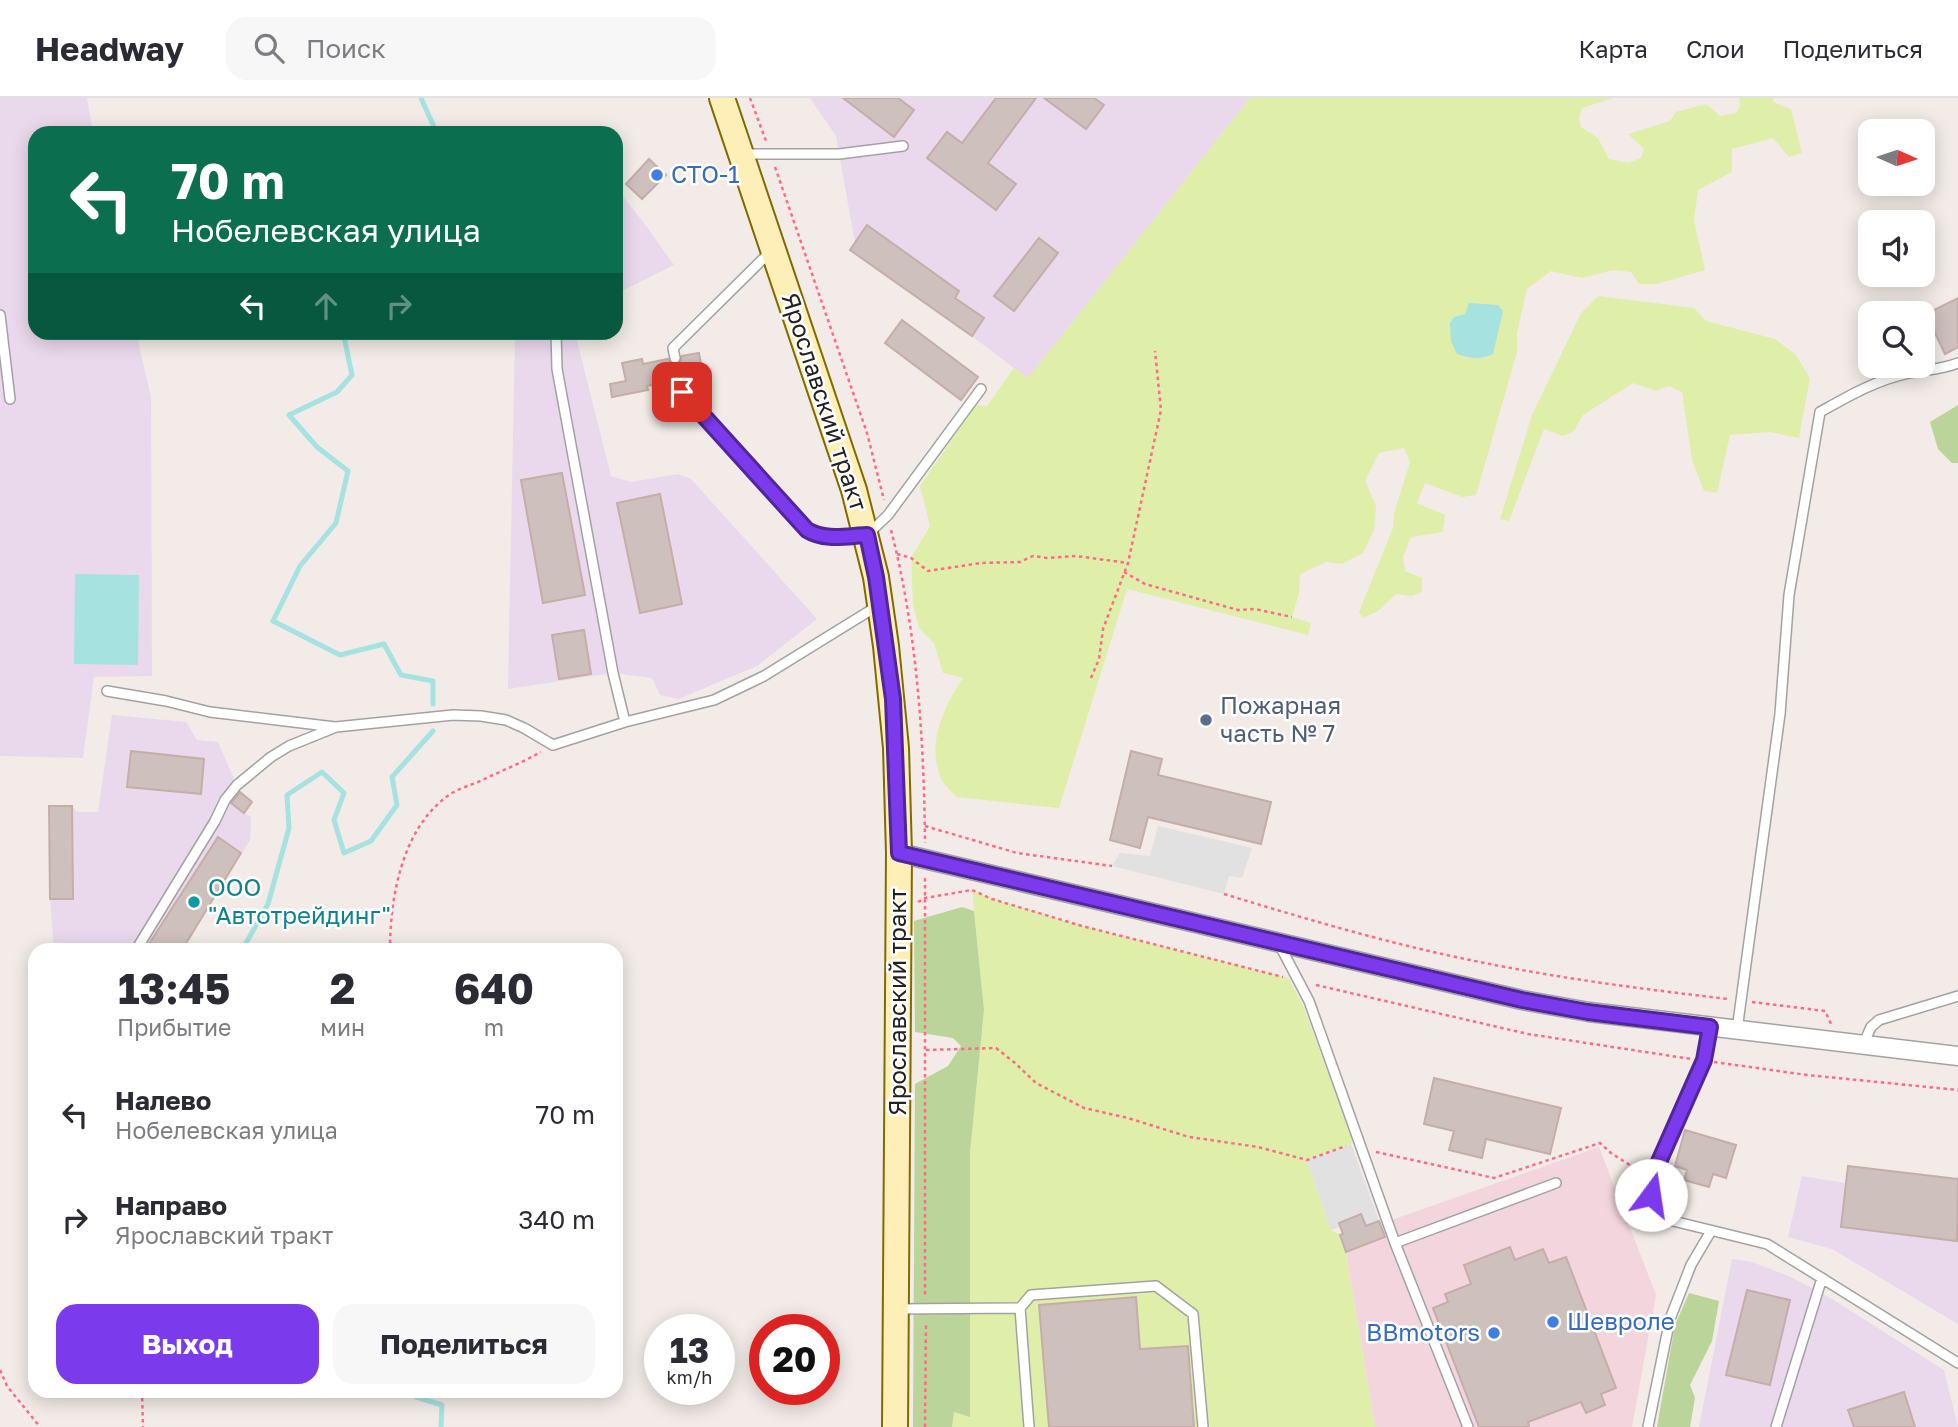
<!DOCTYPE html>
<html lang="ru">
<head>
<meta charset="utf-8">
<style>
	:root { --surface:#fff; --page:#f7f7f7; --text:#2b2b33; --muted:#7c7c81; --line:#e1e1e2; --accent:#7c3aed }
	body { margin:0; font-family:"Golos Text",sans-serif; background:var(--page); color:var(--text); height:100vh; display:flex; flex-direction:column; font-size:26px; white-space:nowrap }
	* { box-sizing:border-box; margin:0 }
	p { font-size:23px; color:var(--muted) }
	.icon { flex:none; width:38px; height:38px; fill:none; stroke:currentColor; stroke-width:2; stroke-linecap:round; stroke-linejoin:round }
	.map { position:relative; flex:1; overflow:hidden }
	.side { position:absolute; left:28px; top:845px; width:595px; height:455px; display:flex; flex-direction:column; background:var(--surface); border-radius:21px; box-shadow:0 4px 18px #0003 }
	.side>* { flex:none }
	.top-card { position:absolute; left:28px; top:28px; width:595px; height:214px; border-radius:21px; box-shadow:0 4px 18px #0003; background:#0b6e4f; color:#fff; overflow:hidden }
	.needle { width:46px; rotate:93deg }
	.tools { position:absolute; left:1858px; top:21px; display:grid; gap:14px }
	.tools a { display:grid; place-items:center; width:77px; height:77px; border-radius:14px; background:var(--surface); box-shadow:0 4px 18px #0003; font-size:35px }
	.speed { position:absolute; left:644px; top:1216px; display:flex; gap:14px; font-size:35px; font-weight:700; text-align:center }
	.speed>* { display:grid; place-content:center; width:91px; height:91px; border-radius:50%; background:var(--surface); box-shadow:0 4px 18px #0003; line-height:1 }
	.speed small { font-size:18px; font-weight:400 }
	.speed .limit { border:10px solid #d22; background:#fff; color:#111 }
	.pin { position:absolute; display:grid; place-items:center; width:60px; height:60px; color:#fff; margin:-30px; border-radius:14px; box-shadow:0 4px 10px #0006 }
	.me { position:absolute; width:77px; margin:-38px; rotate:14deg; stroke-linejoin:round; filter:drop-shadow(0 0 5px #0008) }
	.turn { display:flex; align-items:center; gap:24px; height:147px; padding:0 28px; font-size:32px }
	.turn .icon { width:91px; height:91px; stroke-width:2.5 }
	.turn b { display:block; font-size:49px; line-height:60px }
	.lanes { display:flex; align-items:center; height:66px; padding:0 28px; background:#0003; justify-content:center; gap:35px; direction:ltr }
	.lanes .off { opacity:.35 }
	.eta { display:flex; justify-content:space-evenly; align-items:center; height:119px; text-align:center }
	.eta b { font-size:42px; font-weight:700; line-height:49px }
	.primary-button { display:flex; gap:14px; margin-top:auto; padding:14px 28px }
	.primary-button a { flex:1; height:80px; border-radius:21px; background:var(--accent); color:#fff; font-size:28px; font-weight:700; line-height:80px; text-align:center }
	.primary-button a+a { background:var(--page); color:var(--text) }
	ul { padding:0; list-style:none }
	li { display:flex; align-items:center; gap:21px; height:105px; padding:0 28px }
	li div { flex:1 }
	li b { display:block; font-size:26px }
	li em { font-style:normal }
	header { display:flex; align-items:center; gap:42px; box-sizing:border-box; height:98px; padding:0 35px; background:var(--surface); border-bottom:2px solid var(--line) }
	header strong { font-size:33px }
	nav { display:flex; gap:38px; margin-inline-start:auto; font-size:24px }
	.search { width:490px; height:63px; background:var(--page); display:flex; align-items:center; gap:18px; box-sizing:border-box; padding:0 24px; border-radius:21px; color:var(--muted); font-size:26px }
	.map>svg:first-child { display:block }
</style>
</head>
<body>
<header>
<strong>Headway</strong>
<div class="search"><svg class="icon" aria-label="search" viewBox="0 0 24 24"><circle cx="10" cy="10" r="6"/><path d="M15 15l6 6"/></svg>Поиск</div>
<nav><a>Карта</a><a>Слои</a><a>Поделиться</a></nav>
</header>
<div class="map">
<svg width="1958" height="1329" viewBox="0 0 1958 1329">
	<rect width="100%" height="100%" fill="#f2ebe7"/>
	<path fill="#f3d6dd" d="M1599,1049L1656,1197L1632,1329H1375L1346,1154L1340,1137L1379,1123L1380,1126Z"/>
	<path fill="#ead9ec" d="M0,0H87L93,35H35V234L136,235L151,299L152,578L94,579L83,660L0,658Z
		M810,0H1250L1028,281L972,238L850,152L855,145L836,38Z
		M616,90L644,125L674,167L616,196Z
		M515,235H575L611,378L631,384L678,376L691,381L817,521L757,568L678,601L660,597L652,580L613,575L508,591Z
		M112,617L186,624L197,642L218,644L239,693L252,704L244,715L251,719L250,742L182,852H54L50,801L49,708H72L77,714H98Z
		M1848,1068L1958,1081V1226L1832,1151L1788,1139L1802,1078L1845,1085Z
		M1732,1161L1752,1164L1791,1179L1832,1201L1944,1272L1958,1329H1699Z"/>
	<path fill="#dfefaa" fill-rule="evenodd" d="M1250,0H1613L1582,10L1579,20L1581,29L1598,40L1609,61L1628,65L1641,60L1644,51L1628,36L1670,23L1676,14L1706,6L1720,18L1736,15L1740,8L1739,0H1773V4L1791,11L1802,55L1789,59L1773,40L1732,51V74L1698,92L1694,122L1705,172L1657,186H1639L1631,174L1613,172L1582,180L1551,173L1527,191L1517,235V254L1476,397L1462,399L1425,385L1417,405L1445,417L1443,434L1411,439L1403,458L1405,473L1422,480V494L1412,498L1396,496L1378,513L1363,520L1359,514L1393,430L1394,415L1410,364L1404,350L1379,355L1365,383L1376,408L1374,432L1363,455L1342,466L1326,464L1300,476L1299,495L1292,519L1311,525L1308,537L1127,491L1059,710L956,699C952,694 945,688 942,682C925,648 944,608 963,580L943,575L934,545L919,530L913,507L911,460L930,428L920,388L976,307L987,308L1014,270L1028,280ZM1465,216L1486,260H1467L1457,256L1454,219Z
		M1598,198L1694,210L1706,223L1775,241L1795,256L1810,280L1799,340L1770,334L1730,337L1717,395L1704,393L1692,362L1682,294L1669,288L1656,293L1633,285L1583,317L1574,333L1563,338L1544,331L1509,423L1500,421L1532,317L1581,215Z
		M972,792L992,801L1082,828L1288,880L1302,905L1353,1042L1351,1046L1307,1062L1331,1132L1340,1137L1346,1154L1375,1329H952L954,1314L970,1318V1055L984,912Z"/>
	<path fill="#bad499" d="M1958,307V365H1952L1938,351L1930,324Z
		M962,809L974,813L984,912L970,1055V1319L954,1314L952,1329H913L915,986L948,968L961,948L953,940L915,934L914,823Z
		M1689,1195L1719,1203L1712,1243L1690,1287L1695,1300L1690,1329H1657L1675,1227Z"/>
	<path fill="#e1e1e1" d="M1158,728L1252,750L1242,780L1229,778L1224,796L1112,768L1120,755L1150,758Z
		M1351,1046L1379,1123L1366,1128L1361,1117L1340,1124L1341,1129L1331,1132L1307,1062Z"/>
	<path fill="#a5e2e0" d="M1469,205L1498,207L1503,213L1493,256C1482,262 1469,261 1457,256L1451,243L1450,225L1454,219L1465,216Z
		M75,476L139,477L138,567L74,566Z"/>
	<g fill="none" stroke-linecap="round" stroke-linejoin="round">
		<path stroke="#a5e2e0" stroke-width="5" d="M421,0L435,31L430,35
			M343,234L352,277L337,294L289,317L317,349L348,373L336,425L300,468L273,523L340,557L384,546L401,577L433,583V606
			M248,852L246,845L268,806L289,730L287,697L322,674L344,695L334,722L344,755L371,743L397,707L392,679L433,633
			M411,1293L416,1299L442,1307L441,1329"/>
	</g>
	<path fill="#cec0bd" stroke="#c5ada8" stroke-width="2" d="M843,0H898L914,12L894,39Z
		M996,0H1036L988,65L1016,86L996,112L927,60L947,34L962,45Z
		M1044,0H1094L1104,7L1086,31Z
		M649,61L666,77L642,101L626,86Z
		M867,127L959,193L955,200L984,220L972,238L850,152Z
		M1039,140L1058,155L1014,213L994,198Z
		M1958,200V249L1945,256L1926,216Z
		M902,222L978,279L961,302L885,245Z
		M699,255L703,277L687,281L683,276L678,275L673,283L647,288L648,292L612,299L610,286L626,283L622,265L642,261L643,266L668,261L670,265L676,267L680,265L682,258Z
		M562,375L585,497L543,505L521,382Z
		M660,396L682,506L640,515L617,405Z
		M584,532L591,576L559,581L552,537Z
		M131,653L204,661L201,696L127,689Z
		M1131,653L1162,661L1158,677L1271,704L1261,746L1148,719L1140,750L1110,742Z
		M240,694L252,704L244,715L231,705Z
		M49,708H72L73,801H50Z
		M218,739L241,755L182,852H145Z
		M1434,980L1561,1010L1550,1056L1486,1041L1482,1060L1449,1052L1454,1033L1424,1026Z
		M1685,1032L1736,1047L1726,1080L1713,1076L1709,1089L1684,1082L1687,1072L1675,1068Z
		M1848,1068L1958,1081L1957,1143L1841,1129Z
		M1361,1116L1366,1128L1379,1123L1385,1139L1346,1154L1340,1137L1343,1136L1339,1125Z
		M1510,1149L1515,1162L1543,1151L1549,1165L1566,1159L1616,1290L1601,1296L1605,1307L1586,1315L1581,1304L1528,1324L1529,1329H1479L1433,1210L1448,1204L1445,1196L1471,1186L1464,1167Z
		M1747,1192L1790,1202L1770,1287L1726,1277Z
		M1136,1199L1140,1251L1188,1248L1194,1329H1049L1039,1207Z
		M1904,1294L1915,1329H1854L1848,1312Z"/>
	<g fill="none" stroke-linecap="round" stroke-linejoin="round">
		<g stroke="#a2a2a2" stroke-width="12">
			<path id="lane" d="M743,56H839L903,48
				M0,217L10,301
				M556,234L557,271L613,575L625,624
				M675,260L673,250L769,155
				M680,282L682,294L807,432C825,443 847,438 867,437L888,417L981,291
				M107,593L166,603L210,614L335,629
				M1279,846L1309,903L1395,1145L1468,1329
				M136,852L215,723L225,702L237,687L271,659L289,648L336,629L453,617L481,618L506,622L524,630L553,647L625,624L714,602L764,578L879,507
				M1710,929L1704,962L1658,1066L1651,1097L1655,1113L1669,1122L1767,1146L1958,1265
				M1737,932L1780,616L1789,497L1820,314C1847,299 1874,283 1905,276C1922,272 1941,272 1958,265
				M1863,947L1871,929L1879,922L1958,898
				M1395,1145L1556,1085
				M1020,1210L1031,1197L1156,1188L1193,1216L1203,1329
				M897,1211L1020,1210L1029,1329
				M1648,1329L1670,1221L1691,1167L1711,1133
				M1776,1329L1822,1180"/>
		</g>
		<g stroke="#a2a2a2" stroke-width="21">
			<path id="street" d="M899,755L1522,902L1589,914L1958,958"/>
		</g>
		<g stroke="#806b00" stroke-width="28">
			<path id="secondary" d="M722,0L854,392L876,479L886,548L896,650L899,755L895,1329"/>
		</g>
		<path stroke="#ff6b84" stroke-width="2.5" stroke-dasharray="3.5 3.5" stroke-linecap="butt" d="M750,0L766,43
			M775,69L867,335L884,402
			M891,432C917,533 924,641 925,745
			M897,456L911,460L928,473L981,465L1020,464L1033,458L1047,460L1076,458L1128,465
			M1124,474L1145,486L1238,512L1255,511L1292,519
			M1091,580L1099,561L1103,531L1128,465L1161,312L1155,253
			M925,728L1017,755L1112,768
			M925,780V1200
			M1224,796C1306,821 1387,845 1470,862C1556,880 1642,891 1728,901
			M918,804L925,800L972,792L992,801L1082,828L1283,879
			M390,852C390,799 402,730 449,697C457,691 468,688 478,684C499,674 521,665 541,654
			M1316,887L1528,936L1691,961
			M1752,904L1825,913L1831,926
			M926,952L996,950L1015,965L1036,985L1084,1010L1128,1020L1189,1039L1258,1049L1307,1062L1346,1048
			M1714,964L1807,977L1958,992
			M1376,1054L1494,1080L1600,1045L1611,1055L1644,1076
			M0,1272L7,1288L40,1329
			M142,1293L143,1329
			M925,1329L926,1224"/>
		<use href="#lane" stroke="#fff" stroke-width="9"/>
		<use href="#street" stroke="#fff" stroke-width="18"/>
		<use href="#secondary" stroke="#feefb9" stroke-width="24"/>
	</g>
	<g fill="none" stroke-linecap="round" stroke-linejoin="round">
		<g stroke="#51269a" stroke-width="18">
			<path id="route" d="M682,294L807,432C825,443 846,438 867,437L876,479L893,601L899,755L1522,902L1588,914L1710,929L1704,962L1658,1066L1651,1097"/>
		</g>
		<use href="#route" stroke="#7c3aed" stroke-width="12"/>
	</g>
	<g fill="#3f7fe0" stroke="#fff" stroke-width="2.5">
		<circle cx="657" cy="77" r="7"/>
		<circle cx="1553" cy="1224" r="7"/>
		<circle cx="1494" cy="1235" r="7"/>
	</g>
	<circle fill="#5c6f8a" stroke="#fff" stroke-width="2.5" cx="1206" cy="622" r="7"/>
	<circle fill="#0f9aa8" stroke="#fff" stroke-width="2.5" cx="194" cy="804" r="7"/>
	<g text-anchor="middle" stroke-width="5" stroke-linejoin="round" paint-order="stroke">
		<g font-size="24" fill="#366cbe" stroke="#fff" text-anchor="start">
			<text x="671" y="85">СТО-1</text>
			<text x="1567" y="1232">Шевроле</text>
			<text x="1480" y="1243" text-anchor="end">BBmotors</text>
		</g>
		<g font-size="24" fill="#212121" stroke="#fff">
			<text transform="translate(824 304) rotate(72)" y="8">Ярославский тракт</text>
			<text transform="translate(898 904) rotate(-90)" y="8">Ярославский тракт</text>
		</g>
		<g font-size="24" fill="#4e5e75" stroke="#fff" text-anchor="start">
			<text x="1220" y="616">Пожарная<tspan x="1220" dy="28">часть № 7</tspan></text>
		</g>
		<g font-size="24" fill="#0d838f" stroke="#fff" text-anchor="start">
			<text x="208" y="798">ООО<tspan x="208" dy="28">"Автотрейдинг"</tspan></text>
		</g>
	</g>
</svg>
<div class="tools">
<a><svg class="needle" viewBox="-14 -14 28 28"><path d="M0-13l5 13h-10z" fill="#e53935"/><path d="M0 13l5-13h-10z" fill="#7c7c81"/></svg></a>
<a><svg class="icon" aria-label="sound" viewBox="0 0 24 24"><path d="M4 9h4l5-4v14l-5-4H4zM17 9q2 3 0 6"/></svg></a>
<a><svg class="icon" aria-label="search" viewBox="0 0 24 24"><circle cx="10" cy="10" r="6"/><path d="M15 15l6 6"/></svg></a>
</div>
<div class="speed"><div>13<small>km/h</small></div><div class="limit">20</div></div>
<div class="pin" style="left:682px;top:294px;background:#d93025"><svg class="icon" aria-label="arrive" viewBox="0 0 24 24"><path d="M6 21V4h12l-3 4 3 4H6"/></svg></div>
<svg class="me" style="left:1651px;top:1097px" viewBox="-20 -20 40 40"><circle r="19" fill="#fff"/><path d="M0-13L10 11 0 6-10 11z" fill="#7c3aed"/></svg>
<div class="top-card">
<div class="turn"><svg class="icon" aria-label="left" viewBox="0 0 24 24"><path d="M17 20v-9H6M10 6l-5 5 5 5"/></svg><div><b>70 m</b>Нобелевская улица</div></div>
<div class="lanes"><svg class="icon" aria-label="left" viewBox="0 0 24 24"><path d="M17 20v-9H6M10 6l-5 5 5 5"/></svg><svg class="icon off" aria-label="ahead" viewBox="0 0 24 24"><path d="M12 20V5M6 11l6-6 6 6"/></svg><svg class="icon off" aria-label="right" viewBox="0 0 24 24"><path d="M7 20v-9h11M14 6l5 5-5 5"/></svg></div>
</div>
<section class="side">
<div class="eta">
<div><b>13:45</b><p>Прибытие</p></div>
<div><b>2</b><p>мин</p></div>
<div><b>640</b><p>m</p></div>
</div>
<ul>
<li><svg class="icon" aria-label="left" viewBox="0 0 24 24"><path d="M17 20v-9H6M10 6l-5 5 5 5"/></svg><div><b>Налево</b><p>Нобелевская улица</p></div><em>70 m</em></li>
<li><svg class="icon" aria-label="right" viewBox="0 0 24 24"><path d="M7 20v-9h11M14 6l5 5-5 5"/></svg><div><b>Направо</b><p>Ярославский тракт</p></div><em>340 m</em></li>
</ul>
<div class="primary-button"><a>Выход</a><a>Поделиться</a></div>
</section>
</div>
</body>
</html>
